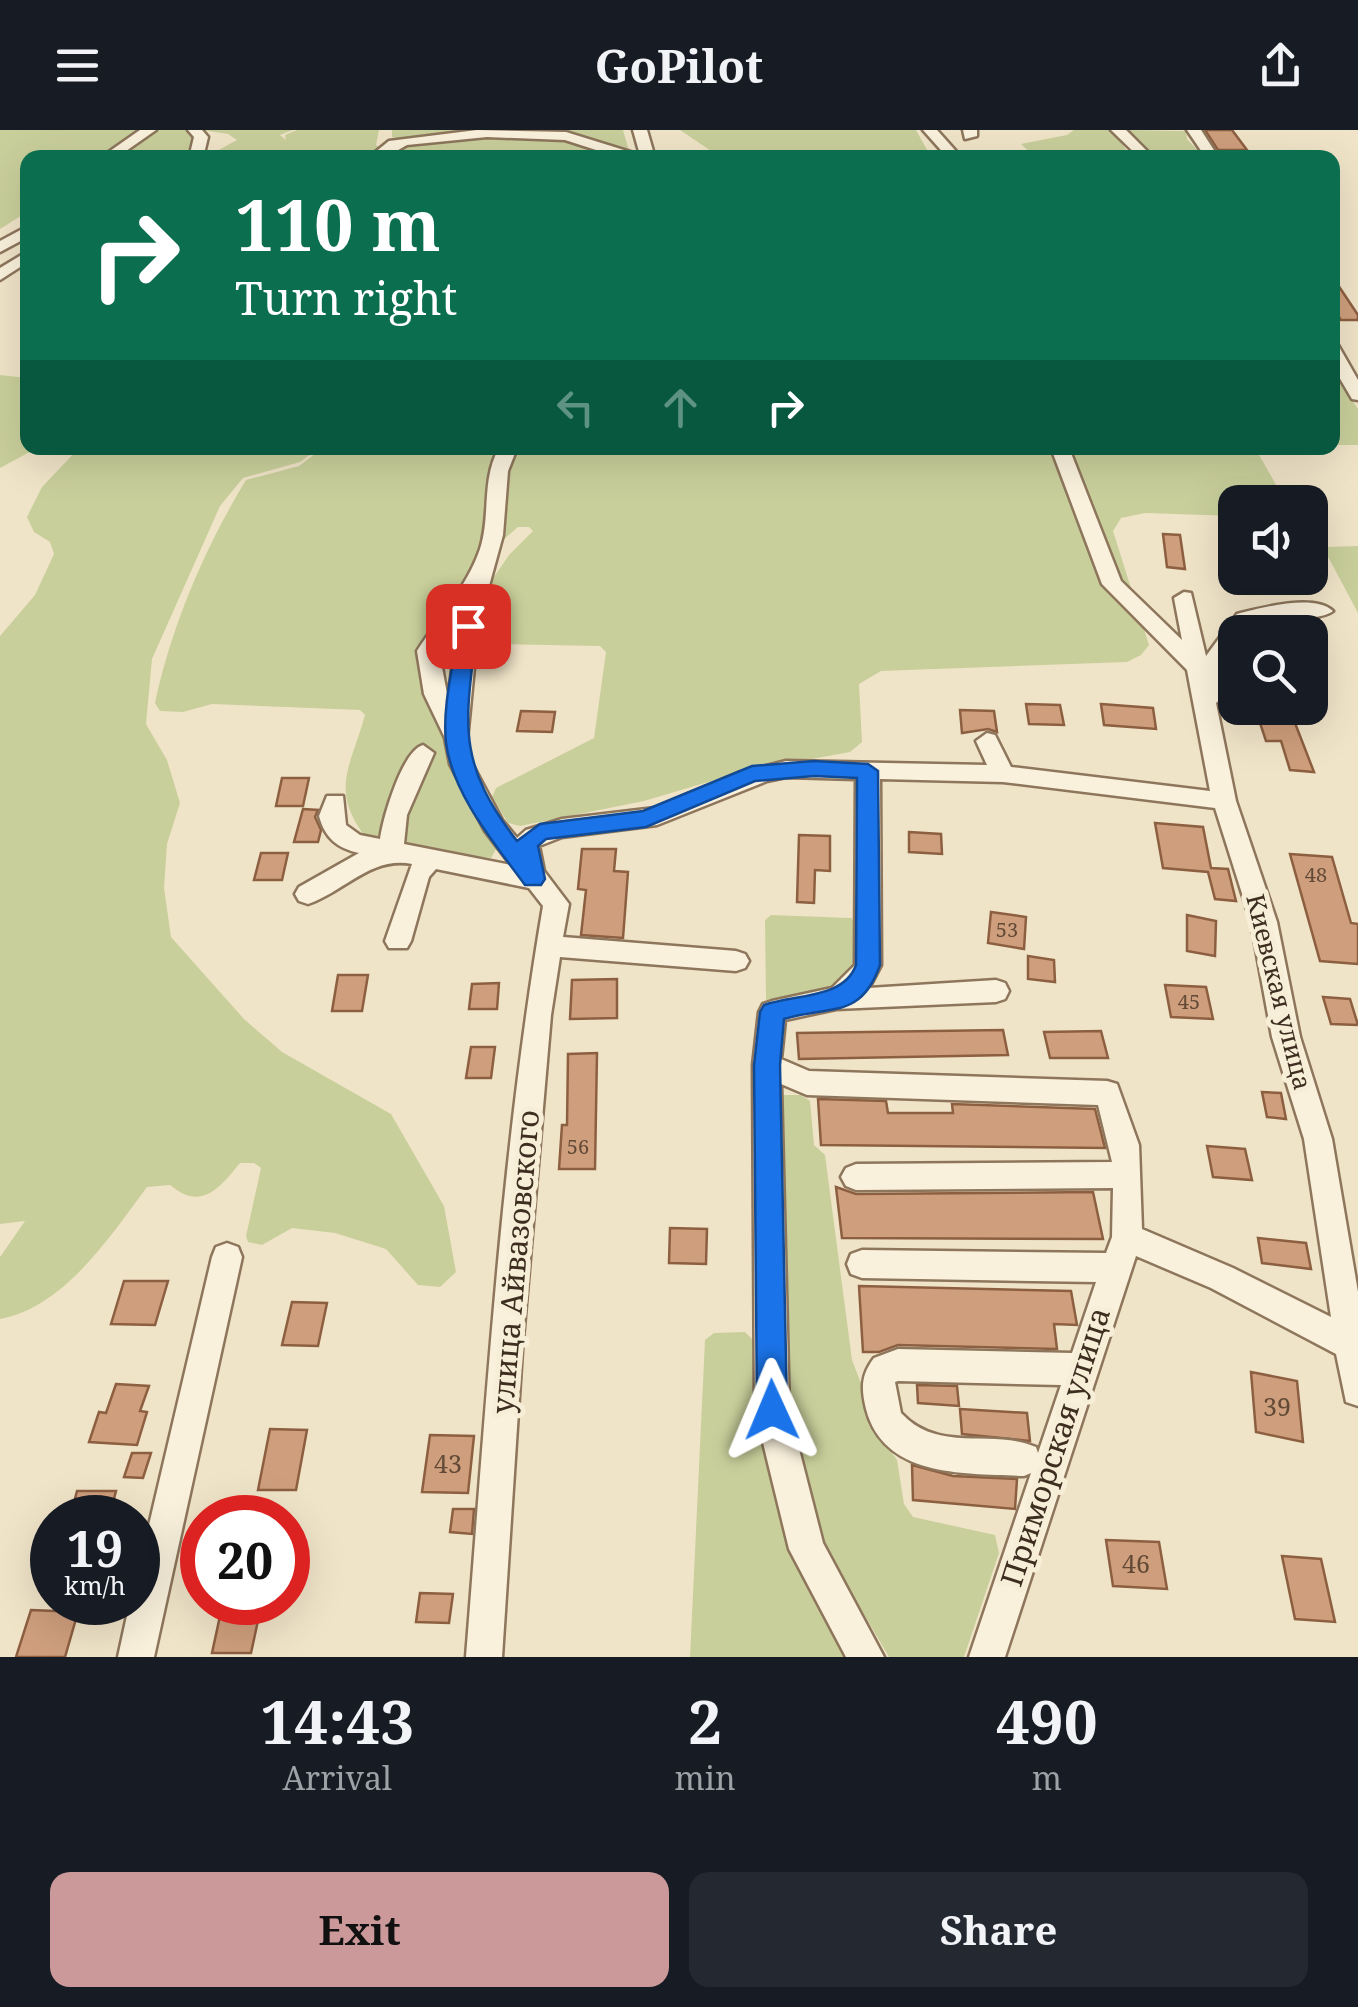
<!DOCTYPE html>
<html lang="en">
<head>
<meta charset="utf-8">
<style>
	:root { --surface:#171b24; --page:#242831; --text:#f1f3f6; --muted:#9ea1a6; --accent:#cc999b }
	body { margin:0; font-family:"Noto Serif",serif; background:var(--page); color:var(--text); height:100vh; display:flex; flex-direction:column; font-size:38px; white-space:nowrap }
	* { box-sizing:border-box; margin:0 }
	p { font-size:32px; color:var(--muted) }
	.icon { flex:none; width:55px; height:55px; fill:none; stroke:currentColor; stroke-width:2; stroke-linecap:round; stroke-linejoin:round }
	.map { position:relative; height:1527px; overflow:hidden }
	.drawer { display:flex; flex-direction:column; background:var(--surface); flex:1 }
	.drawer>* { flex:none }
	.hud { position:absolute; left:20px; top:20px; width:1320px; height:305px; border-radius:20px; box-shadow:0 10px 40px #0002; background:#0b6e4f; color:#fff; overflow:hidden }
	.controls { position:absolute; left:1218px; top:355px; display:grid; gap:20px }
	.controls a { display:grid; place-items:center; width:110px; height:110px; border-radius:20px; background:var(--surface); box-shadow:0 10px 40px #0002; font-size:50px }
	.speed { position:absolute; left:30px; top:1365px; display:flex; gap:20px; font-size:50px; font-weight:700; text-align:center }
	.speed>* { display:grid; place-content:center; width:130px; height:130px; border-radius:50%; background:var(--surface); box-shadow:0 10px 40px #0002; line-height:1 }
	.speed small { font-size:25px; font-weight:400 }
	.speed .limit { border:15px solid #d22; background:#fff; color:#111 }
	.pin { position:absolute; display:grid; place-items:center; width:85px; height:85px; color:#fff; margin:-42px; border-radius:20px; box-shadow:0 5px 15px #0006 }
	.me { position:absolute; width:110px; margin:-55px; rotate:359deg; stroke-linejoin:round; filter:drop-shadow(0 0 8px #0008) }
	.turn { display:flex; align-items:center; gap:35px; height:210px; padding:0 50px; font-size:45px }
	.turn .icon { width:130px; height:130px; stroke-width:2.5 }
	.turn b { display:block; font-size:70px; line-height:85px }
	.lanes { display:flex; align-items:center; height:95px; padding:0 50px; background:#0003; justify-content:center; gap:50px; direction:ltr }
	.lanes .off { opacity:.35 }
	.eta { display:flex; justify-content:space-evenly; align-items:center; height:170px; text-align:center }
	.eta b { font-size:60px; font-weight:700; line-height:70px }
	.primary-button { display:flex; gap:20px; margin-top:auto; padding:20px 50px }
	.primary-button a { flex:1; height:115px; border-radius:20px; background:var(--accent); color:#111; font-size:40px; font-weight:700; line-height:115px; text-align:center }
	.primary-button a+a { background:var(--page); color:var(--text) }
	header { display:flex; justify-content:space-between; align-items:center; height:130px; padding:0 50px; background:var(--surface); font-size:45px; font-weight:700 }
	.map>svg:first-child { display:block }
</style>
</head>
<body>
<header><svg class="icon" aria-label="menu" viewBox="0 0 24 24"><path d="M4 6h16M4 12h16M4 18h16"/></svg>GoPilot<svg class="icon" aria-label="share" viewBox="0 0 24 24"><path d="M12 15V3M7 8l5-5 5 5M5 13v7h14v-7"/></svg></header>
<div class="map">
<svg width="1358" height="1527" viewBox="0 0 1358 1527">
	<rect width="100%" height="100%" fill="#f0e4c8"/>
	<path fill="#c9cf9b" d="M0,0H143L99,27L28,28L27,82L0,99Z
		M154,0H190L195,9L192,20C165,25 143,27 114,28Z
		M202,0H293L280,5L286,10L285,5L297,0H379L376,15L380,18L369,28L206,27L237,10L228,4Z
		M392,0H623L631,28H380L409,13L487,6L540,8L491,1L400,9L392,7Z
		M680,0H916L931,27H720Z
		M1074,0H1113L1131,27H1035L1021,14L1067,5Z
		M1124,0L1186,1L1187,9L1204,27H1154Z
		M1332,240L1358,279V315H1333Z
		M0,245L27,248L28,318H37L0,338Z
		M79,318H319L300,332L243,348L220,376L152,529L146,594L167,630L180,673L167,714L164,758L171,807L244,889L282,922L391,984L444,1076L456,1142L440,1157L418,1155L386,1119L335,1103L292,1098L262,1115L248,1112L246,1106L261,1038L254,1033H240C219,1059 201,1081 170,1055L147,1057C111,1105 65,1177 0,1189V1127L25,1091L0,1094V506L35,465L54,424L50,412L34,402L27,387L42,357Z
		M323,318H502L483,416L456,468L432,500L456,648L496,719L491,728L435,722L364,705C330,659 351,636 365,585L360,580L212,574L183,582L160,581L155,573C171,497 205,417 246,350L299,336Z
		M515,318H1255L1286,372H1235V386L1145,383L1121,388L1113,401L1149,515L1141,525L1127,532L881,541L859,554L862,612L850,622L742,642L644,671L520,696L508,693L492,667L496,658L594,608L606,522L600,516L488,514L476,507L481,466L509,425L533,401L529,397H518L496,416L502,336Z
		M1358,416V483L1325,421L1327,417Z
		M771,785L851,788L856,793L858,841L834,864L766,870L765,790Z
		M783,965H801L810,971L814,1015L825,1025L852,1230L883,1311L897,1330L904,1374L913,1387L995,1405L999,1423L964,1527H889L822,1413L783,1281L774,971Z
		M745,1202L753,1210L758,1276L851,1527H690L705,1210L714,1203Z"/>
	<path fill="#cf9f7d" stroke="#8d5f41" stroke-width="2.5" d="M1205,0H1232L1247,20H1218Z
		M1332,146L1358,185V190H1341L1332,177Z
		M1163,404L1180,405L1185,439L1167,437Z
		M1026,574L1060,575L1064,595L1029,594Z
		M1101,574L1153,578L1156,599L1104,595Z
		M960,580L994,581L997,602L988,599L962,603Z
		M521,581L555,582L552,602L517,601Z
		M1260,593H1295L1314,642L1290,640L1281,611H1266Z
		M282,648H309L303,676H276Z
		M303,679L318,680L315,687L321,700L318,712H294Z
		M1155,693L1203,697L1211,738L1228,739L1236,771L1215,769L1208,742L1163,738Z
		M909,702L941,704L942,724L909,722Z
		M799,705L830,706V741L815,740L814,773L797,772Z
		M582,719H616L614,741L628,742L623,808L581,805L586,760L578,759Z
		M261,723H288L282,750H254Z
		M1290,724L1332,727L1351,793L1358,794V834L1320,831Z
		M991,782L1026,787L1024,819L988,813Z
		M1187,785L1216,791L1215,826L1187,821Z
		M1028,826L1054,830L1055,852L1028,849Z
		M338,845H368L362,881H332Z
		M617,849V888L570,889L572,850Z
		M499,853L497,879H469L472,854Z
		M1165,855L1206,857L1213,889L1171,887Z
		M1323,867L1350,869L1358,895L1331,894Z
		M1003,900L1008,925L799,929L797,903Z
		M1101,901L1108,928H1050L1044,902Z
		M471,917H495L491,948H466Z
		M597,923L595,1039H559L562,995H567L568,924Z
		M1262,962L1281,963L1286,989L1267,987Z
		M818,969L886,971L888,983H953L952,974L1095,979L1105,1018L821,1015Z
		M1207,1016L1245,1019L1252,1050L1213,1047Z
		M836,1057L856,1064L1093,1062L1103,1109L842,1108Z
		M670,1098L707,1099L706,1134L669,1133Z
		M1258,1108L1306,1113L1311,1139L1262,1133Z
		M124,1151H168L155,1195L111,1194Z
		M859,1156L1071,1161L1077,1195L1054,1194L1057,1219L898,1215L879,1222H863Z
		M292,1172L327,1173L318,1216L282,1215Z
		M1251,1242L1297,1251L1303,1312L1256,1302Z
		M116,1254L149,1256L140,1281L147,1282L137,1315L89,1312L99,1282L106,1283Z
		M917,1255L957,1256L959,1276L918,1273Z
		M960,1279L1027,1283L1030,1311L962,1304Z
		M270,1299L307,1300L296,1360H258Z
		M430,1305L474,1306L468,1363L422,1362Z
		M132,1323H151L143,1348L124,1347Z
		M912,1335L953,1346L1017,1349L1015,1379L913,1370Z
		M77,1361H116L109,1388H70Z
		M453,1379H474L472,1404L450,1402Z
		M1106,1410L1159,1412L1167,1459L1113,1456Z
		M1282,1426L1321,1429L1335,1492L1295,1489Z
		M420,1463L453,1464L449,1493L416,1492Z
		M223,1472H262L251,1523H212Z
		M31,1480L78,1482L65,1527H16Z"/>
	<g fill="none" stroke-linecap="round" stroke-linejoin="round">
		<g stroke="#8d765c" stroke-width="5">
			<path id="minor" d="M140,0H156L116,28H100Z
				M188,0H202L208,7L203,28H189L194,7Z
				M477,0L566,2L640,25L633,0H647L655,28H621L565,10L487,7L407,15L384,28H368L389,11Z
				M923,0H937L962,28H948Z
				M963,0H977V6L965,9Z
				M1111,0H1126L1154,28H1140Z
				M1187,0H1201L1219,28H1206Z
				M28,96V107L0,122V111Z
				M28,121V132L0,150V138Z
				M1332,214L1338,215L1358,250V270L1352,269L1332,235Z
				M499,318H517L508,341L503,405L478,496L467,610L472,634L502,690L517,708L526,700L562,689L655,678L738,643L786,631L987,635L976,611L987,603L995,605L1011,637L1210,661L1187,540L1102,454L1051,318H1069L1121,451L1182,510L1174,468L1184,462L1191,463L1206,526L1237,484C1261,478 1314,463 1333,481C1323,490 1269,492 1251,495L1244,502H1235V515L1228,524L1223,567L1216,573L1236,671L1277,792L1300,907L1332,1009L1358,1162V1276L1346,1272L1336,1224L1211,1158L1136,1126L1005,1527H969L1031,1343L1024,1346C967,1343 884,1349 866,1279C861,1258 861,1245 874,1228L898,1219L1072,1223L1096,1152L862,1148L851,1144L847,1134L851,1124L862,1120L1106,1123L1112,1107L1113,1058L856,1060L846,1056L841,1047L846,1038L856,1034L1112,1032L1098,975L807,965L781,954L789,1280L823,1413L884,1527H846L789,1419L755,1280L753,935L759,882L763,874L772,871L832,858L855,835L856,649L786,647L767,651L657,695L562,707L539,716L544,741L569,774L563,807L736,821L745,824L749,831L745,838L736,841L560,827L551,885L522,1221L502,1527H466C486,1277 501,1023 543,776L529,758L436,739L429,747L411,811L407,818H389L385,811L412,734C371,726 344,762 308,774L299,771L295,764L299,757L359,723C337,718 325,708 319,686L327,666H343L346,695L360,705L380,709C383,688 402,621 423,615L434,623L407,685L404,714L511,735L485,701L450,634L445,608L424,564L417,521C438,488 467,457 480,419C491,385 481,350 499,318ZM459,490L458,496L448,569L439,521ZM880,649L1003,652L1215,678L1251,792L1272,907L1304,1009L1331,1187L1233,1138L1142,1099L1139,1015L1117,954L1107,951L809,941L781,929L785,890L836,879L996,872L1005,869L1009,861L1005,853L996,850L869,858L881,835ZM895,1252L898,1251L1061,1255L1038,1323L1036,1317C991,1298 939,1324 901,1283Z
				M227,1113L238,1117L242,1127L154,1527H118L130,1472H138V1442L212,1127L216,1117Z"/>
		</g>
		<use href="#minor" fill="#faf1dc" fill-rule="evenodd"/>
	</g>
	<path fill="#1a73e8" stroke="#114b97" stroke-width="2.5" d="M468,490L477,496C466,591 454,630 517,711L540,694L643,681L752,636L814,631L868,634L878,641L880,835C861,890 829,875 784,889L780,935L787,1280L782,1291L772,1295L761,1291L757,1280L754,935L760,882L764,875C795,864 844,869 856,835L857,648L814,646L755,651L646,697L546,709L538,716L545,749L541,755H525C495,714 453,665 446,613C442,575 454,533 459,496Z"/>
	<g text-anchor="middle" stroke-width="10" stroke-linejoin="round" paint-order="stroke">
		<g font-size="20" fill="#624a37">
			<text x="1316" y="752">48</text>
			<text x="1007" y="807">53</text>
			<text x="1189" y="879">45</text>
			<text x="578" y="1024">56</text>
		</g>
		<g font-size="25" fill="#3d2e20" stroke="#f7eed8">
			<text transform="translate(1279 862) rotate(76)" y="9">Киевская улица</text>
		</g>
		<g font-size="25" fill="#624a37">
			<text x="1277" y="1286">39</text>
			<text x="448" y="1343">43</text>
			<text x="1136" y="1443">46</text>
		</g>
		<g font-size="30" fill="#3d2e20" stroke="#f7eed8">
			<text transform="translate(516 1132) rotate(-85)" y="10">улица Айвазовского</text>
			<text transform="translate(1056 1317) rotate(-72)" y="10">Приморская улица</text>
		</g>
	</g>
</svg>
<div class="controls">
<a><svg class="icon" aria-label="sound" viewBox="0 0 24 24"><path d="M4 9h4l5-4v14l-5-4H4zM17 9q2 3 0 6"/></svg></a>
<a><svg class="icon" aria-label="search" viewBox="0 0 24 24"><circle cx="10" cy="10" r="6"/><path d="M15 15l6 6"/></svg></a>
</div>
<div class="speed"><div>19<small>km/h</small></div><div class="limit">20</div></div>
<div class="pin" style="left:468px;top:496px;background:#d93025"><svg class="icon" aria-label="arrive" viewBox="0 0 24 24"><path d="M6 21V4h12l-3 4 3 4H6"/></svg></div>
<svg class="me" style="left:772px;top:1280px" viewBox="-20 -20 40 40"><path d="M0-17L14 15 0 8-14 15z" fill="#1a73e8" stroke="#fff" stroke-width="4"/></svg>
<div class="hud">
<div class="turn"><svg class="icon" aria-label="right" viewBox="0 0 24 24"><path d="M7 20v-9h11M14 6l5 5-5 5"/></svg><div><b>110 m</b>Turn right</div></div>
<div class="lanes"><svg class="icon off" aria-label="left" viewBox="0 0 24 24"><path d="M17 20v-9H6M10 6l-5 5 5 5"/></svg><svg class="icon off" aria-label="ahead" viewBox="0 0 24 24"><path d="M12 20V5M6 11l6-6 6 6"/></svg><svg class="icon" aria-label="right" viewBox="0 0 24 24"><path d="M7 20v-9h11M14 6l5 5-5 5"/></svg></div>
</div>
</div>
<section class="drawer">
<div class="eta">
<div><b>14:43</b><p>Arrival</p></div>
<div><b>2</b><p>min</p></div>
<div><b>490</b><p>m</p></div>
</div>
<div class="primary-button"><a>Exit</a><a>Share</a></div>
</section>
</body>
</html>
